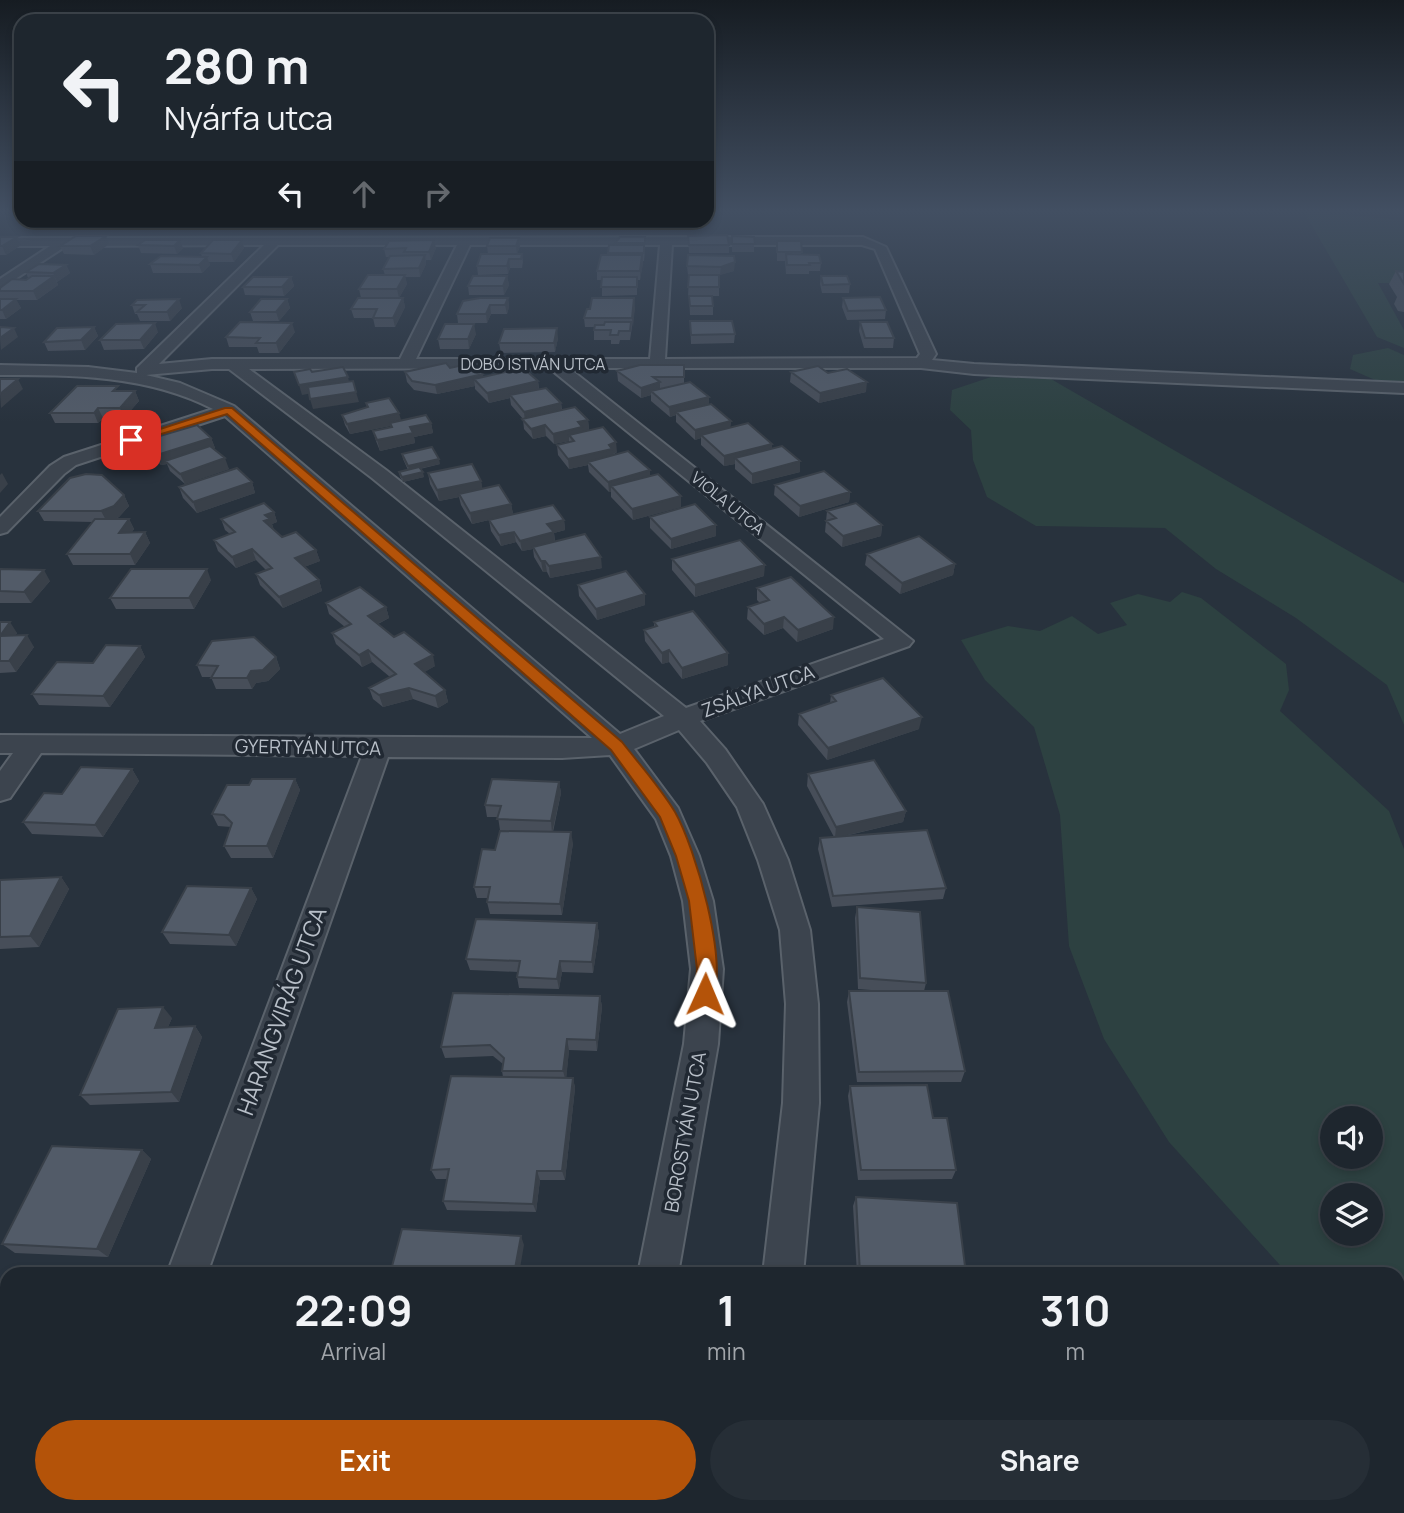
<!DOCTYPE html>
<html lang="en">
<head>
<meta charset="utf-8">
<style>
	:root { --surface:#1e262e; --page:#262e36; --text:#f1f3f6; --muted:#a1a5aa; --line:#3c434a; --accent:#b45309 }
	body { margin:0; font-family:Manrope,sans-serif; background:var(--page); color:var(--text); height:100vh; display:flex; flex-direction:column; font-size:26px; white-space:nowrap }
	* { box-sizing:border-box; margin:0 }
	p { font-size:23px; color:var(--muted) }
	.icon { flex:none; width:38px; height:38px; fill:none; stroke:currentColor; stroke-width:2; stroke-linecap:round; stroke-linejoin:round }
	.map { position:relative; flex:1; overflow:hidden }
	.panel { position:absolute; left:0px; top:1267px; width:1405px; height:247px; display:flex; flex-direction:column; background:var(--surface); border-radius:21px 21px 0 0; box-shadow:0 4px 10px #0003,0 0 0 2px var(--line) }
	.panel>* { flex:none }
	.banner { position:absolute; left:14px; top:14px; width:700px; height:214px; border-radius:21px; box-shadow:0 4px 10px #0003,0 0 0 2px var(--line); background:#1e262e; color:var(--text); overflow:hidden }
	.buttons { position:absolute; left:1320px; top:1106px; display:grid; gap:14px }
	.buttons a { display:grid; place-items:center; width:63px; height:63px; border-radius:50%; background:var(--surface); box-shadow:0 4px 10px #0003,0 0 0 2px var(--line); font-size:35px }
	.pin { position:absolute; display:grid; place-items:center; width:60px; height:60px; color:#fff; margin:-30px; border-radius:14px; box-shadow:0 4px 10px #0006 }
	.me { position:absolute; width:77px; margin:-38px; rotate:1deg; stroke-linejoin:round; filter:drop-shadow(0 0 5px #0008) }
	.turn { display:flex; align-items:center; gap:24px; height:147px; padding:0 35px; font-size:32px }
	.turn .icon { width:91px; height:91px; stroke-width:2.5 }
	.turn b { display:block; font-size:49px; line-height:60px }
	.lanes { display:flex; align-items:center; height:66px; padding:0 35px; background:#0003; justify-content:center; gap:35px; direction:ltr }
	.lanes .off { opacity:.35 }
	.eta { display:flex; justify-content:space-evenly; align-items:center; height:119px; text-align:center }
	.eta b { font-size:42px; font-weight:700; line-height:49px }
	.cta { display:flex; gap:14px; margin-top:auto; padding:14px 35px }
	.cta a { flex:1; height:80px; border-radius:42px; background:var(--accent); color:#fff; font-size:28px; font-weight:700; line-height:80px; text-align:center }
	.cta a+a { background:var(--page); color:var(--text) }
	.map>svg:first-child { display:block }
</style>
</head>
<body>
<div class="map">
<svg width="1404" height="1513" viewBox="0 0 1404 1513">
	<rect width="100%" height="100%" fill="#28323d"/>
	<path fill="#2d4141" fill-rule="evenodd" d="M1311,212L1404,220V283H1378L1404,330V348L1377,337L1305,214Z
		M1388,348L1404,355V382L1375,380L1350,369L1353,355Z
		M991,377L1051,379L1404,583V725L1387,685L1296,618L1216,569L1165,528L1036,526L987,497L973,460L971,430L950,410L952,390Z
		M1182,592L1201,598L1286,664L1289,690L1280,711L1389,811L1404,849V1369L1398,1365V1274H1288L1169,1142L1104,1039L1069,946L1060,815L1034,727L985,680L961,640L1008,626L1040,631L1072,616L1098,634L1127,625L1110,603L1138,594L1170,602ZM1370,1118V1157H1332V1118ZM1332,1195H1370V1234H1332Z"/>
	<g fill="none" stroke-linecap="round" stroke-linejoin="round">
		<g stroke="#5a626b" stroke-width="4">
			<path id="minor" d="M863,237L886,247L936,354L932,360L974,364L1404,383V393L974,374L921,368H569L913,641L909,646L700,721L725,749L763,804L788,860L810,930L818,1004L819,1103L803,1274H763L783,1103L786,1004L780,930L758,860L737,807L707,763L679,730L634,749L678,808L699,856L713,901L723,969L718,1044L678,1274H638L684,1044L691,969L683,901L671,856L656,819L610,755L562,758L388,757L207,1274H167L362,756L41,753L10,798L0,801V771L13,753H0V735L592,738L225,416L76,465L64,474L7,532L0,534V517L50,466L64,457L213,409C147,375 73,375 0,375V365L88,367L137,373V368L264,245L66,246L0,289V279L50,246H0V238ZM278,245H457L400,359H212L159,364ZM470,245H660L650,359H416ZM672,245H862L875,249L920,354L917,358L665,359ZM549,368L884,639L686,708L386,470L249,369ZM212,369H229L372,478L664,716L620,734L234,406L180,383L146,375Z
				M79,1507H125L123,1513H77Z
				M592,1507H638L637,1513H591Z
				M735,1507H781L780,1513H734Z"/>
		</g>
		<use href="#minor" fill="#3c444e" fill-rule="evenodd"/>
	</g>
	<path fill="#474e59" d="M688,236L729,245V253H689Z
		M732,236L754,237V252H732Z
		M0,237H17L21,245L6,255H0Z
		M645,237V251L644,261H643L640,280H637V295L602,296V280H597V271L608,255V253L616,245L615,243Z
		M519,238L520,246L517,254H522L523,262L522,268H510L508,274L478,275L477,266L488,254L487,246Z
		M145,240L183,248L177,254L141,253L138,245Z
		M242,240L244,248L234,262H209L210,265L202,273H153L150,264L202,257L201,253Z
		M777,241H801V255L821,263L820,271H809V274H786L785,261H777Z
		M109,244L94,255L64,254L60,246Z
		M436,248L431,260H426V264L420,277H405L407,284L399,298H403L405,307L395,327H375L373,318H354L351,309L361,298L359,289L385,275L383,269L390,257H386L384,249Z
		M688,255L734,271L719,275V296H688L689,275H688L687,266Z
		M66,265L70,273L57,282L58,285L37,300H16L21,308L6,319H0V288L26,280L28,278L26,272Z
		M1396,271L1404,272V312L1398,311L1394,304L1397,297L1389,284Z
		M507,276L509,285L504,295H469L468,286Z
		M821,276L850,284L849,293H822L820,284Z
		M291,277L294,286L284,296L245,295L243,287Z
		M689,296L713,306V315H690Z
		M508,298L509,307L507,314H491L487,323H458L457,314Z
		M843,298L886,310L885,319L847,320L842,307Z
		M287,299L290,308L279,321H253L250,312Z
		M137,300L182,308L170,321H140L137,314H135L132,305Z
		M635,307L630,340H620L619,344H611V340H594V327H585L584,318Z
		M690,321L735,334L734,343L691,344Z
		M860,322L894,338L893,348H864L859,331Z
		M94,327L98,336L85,350L48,351L44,342Z
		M158,332L144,349L104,350L100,340Z
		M295,332L279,353H259L257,347H229L226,337Z
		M476,334L469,349H440L438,339Z
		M558,338L555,352L501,353L499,343Z
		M684,365V383L709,397V404L731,421L730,427L772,444V449L800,472L752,484L735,469V464L724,466L701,445V438L695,440L676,422V415L670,417L651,401V395L641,398L618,381L617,371Z
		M450,368L483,377L538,381L539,389L561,403L562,410L588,420L589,430L617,452L613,455L650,470V476L681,496V507L633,520L611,497V492H609L589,472L588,465L569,469L558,455L557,445L569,442V441L554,444L546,436L533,439L524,429L523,419L511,405L510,398L489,403L475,389V386L437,394L414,390L407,382L405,372Z
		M791,372L828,373L866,392L819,403L790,382Z
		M120,391H135L139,401L124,418H103L98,423H55L50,413Z
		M366,403L401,420L431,423L433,433L414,437L415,443L380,451L376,441L373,431L391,427L390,426L350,434L345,425L342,415L367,407Z
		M211,438L215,448L213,449L229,469L185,484L170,471L167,464L161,465L148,452L143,441Z
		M402,454L440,464L420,469L424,477L403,482L400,477L399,472L408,470L403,459Z
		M428,473L481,481L482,489L511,504L513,514L564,520L565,530L554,533L555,541L602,568L550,578L547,572H543L534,557L533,549L522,551L516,542L501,546L491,531L489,520L472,524L461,505L459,497L439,501L430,484Z
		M252,482L255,493L197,513L183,498L179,487Z
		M775,485L850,492L849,502L799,517L774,495Z
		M124,495L129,506L119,517L115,519H129L134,529L132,532H145L150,543L135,565H73L67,554L93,522L44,521L38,511Z
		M827,511L882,525L881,536L842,547L825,532Z
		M274,512L277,522L272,524L274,530L282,537L316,550L320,561L304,567L319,580L322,591L283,608L260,585L256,574L266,570L256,560L236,568L218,551L214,540L230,534L225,530L221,519Z
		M650,517L716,525V536L671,549L650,528Z
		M867,554L955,564L953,575L900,594L865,565Z
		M672,559L764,576L695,597L672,570Z
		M0,569L50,581L31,603H0Z
		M211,580L194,609H116L110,598Z
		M578,585L645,594V605L597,620L579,596Z
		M757,588L833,629L797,642L783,628L764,635L747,619L748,607L760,603L757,600Z
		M326,603L386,607L389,618L378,624L394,637L435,666L424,672L445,690L448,702L438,708L413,699L383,707L373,699L369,688L390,677L372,662L362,667L336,644L332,633L345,627L329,614Z
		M0,622L17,633L15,636L34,647L16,672L0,673Z
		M654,622L728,665L682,679L669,662L662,664L645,641L644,630L654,627Z
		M140,646L145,657L110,707L39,705L32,694L93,663Z
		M276,657L280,669L268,681L256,683L252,689H216L211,677H202L197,665Z
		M831,695L919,729L827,760L798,725L799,714L830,703Z
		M132,769L139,781L103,837L32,834L23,822L62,794Z
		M808,774L906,811L903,822L845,836L946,888L943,899L832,907L818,849L820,838L834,837L807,786Z
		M295,779L300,790L273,858H231L224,846L231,827L218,826L212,814L249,785Z
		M559,782L561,793L553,832L573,843L562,915L490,914L487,902L488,898H477L474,887L495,850L500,830L498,817H487L485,805Z
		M61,877L69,889L39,947L0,949V880Z
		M251,888L257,899L236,946L170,944L162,932Z
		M857,907L926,983L924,991L965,1071L961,1082H857L847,1002L849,991H884L858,989L855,918Z
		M597,923L599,934L593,973L562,972L559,989L519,988L517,977L518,972L470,970L466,959Z
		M600,996L602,1007L597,1051L569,1050L566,1078H573L575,1088L565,1180H540L536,1212L447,1210L443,1201L447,1179H436L431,1170L503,1077L502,1071L503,1064L493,1056L445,1058L441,1047Z
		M172,1018L168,1027L195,1026L202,1037L179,1102L90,1105L80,1095Z
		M850,1086L933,1118L956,1170L952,1179L858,1180L848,1096Z
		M142,1150L151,1159L108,1257L15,1253L2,1244Z
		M856,1197L966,1274H857L853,1206Z
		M0,1355H7V1455H0Z"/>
	<path fill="#394049" d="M106,236L109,244L94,255L90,246Z
		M17,237L21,245L6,255L2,246Z
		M519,238L520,246L517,254L516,246Z
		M180,240L183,248L177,254L174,246Z
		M242,240L244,248L234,262L231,254Z
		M434,240L436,248L431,260L429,252Z
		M425,255L426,264L420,277L419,268Z
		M642,255L643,264L640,280V271Z
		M207,257L210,265L202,273L199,265Z
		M509,259L510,268L508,274L507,266Z
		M735,262L734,271L720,275L721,267Z
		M66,265L70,273L57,282L53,273Z
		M405,275L407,284L399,298L397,289Z
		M54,276L58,285L37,300L33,291Z
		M507,276L509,285L504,295L503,286Z
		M291,277L294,286L284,296L282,287Z
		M403,298L405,307L395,327L393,318Z
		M508,298L509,307L507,314L505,305Z
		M634,298L635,307L633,328L632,318Z
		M16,299L21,308L6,319L2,310Z
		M179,299L182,308L170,321L167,312Z
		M287,299L290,308L279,321L276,312Z
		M490,305L491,314L487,323L486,314Z
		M155,323L158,332L144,349L140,340Z
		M292,323L295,332L279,353L276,343Z
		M474,324L476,334L469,349L468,339Z
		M94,327L98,336L85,350L81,340Z
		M14,328L18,337L1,350L0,338Z
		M557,328L558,338L555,352L554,343Z
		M483,374L485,384L474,379L475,386L437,394L435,385Z
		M348,377L350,386L302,395L299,385Z
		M18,379L23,389L1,408L0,394Z
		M538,381L539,391L510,395V398L489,403L487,393Z
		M660,382V392L651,391V395L641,398V388Z
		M867,382L866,392L819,403L820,393Z
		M135,391L139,401L124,418L120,408Z
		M356,392L359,402L313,409L310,399Z
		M709,397V407L676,412V415L670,417L669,407Z
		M561,403L562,413L525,422L524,412Z
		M98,408L103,418L98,423L94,413Z
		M399,413L402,423H390V426L350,434L347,424Z
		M588,420L589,430L569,435V441L554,444L553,434L578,422Z
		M731,421L730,431L701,435V438L695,440V430Z
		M431,423L433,433L414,437L415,443L380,451L377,440L410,427Z
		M545,425L546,436L533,439L531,429Z
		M211,438L215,448L168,463L165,461L167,464L161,465L157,455Z
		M616,442L617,452L613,454V459L588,462V465L569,469L568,459Z
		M772,444V454L735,458V464L724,466V456Z
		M225,458L229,469L185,484L180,474Z
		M439,459L440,464L409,471L408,466Z
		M800,461V472L752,484V474Z
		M650,470V481L611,486V492H609L608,482Z
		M423,472L424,477L403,482L402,477Z
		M2,473L8,484L0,493V475Z
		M481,481L483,491L459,494V497L439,501L437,490Z
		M252,482L255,493L197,513L193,502Z
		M850,492L849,502L799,517L800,506Z
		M124,495L129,506L119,517L107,522L101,511Z
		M681,496V507L633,520L632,509Z
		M511,504L513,514L472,524L470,513Z
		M274,512L277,522L272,524L274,530L264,521L265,515Z
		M129,519L134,529L124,543L119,533Z
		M564,520L565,530L554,533L555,543L533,547V549L522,551L520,541L547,524Z
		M716,525V536L671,549V539Z
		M882,525L881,536L842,547L843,536Z
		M145,532L150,543L135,565L130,554Z
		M514,532L516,542L501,546L499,535Z
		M252,549L256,560L236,568L232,557Z
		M316,550L320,561L299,569L295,558Z
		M601,557L602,568L550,578L549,566Z
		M541,561H545L547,572H543Z
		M955,564L953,575L900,594L902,583Z
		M765,565L764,576L695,597V585Z
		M207,569L211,580L194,609L189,598Z
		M44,570L50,581L31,603L24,592Z
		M319,580L322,591L283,608L279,597Z
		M645,594V605L597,620L596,609Z
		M386,607L389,618L371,627L368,616Z
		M784,617L783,628L764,635V624Z
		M834,617L833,629L797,642L798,630Z
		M10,622L17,633L7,647L0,636Z
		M27,635L34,647L16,672L9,661Z
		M140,646L145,657L110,707L103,696Z
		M368,650L372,662L362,667L359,655Z
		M669,650V662L662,664V653Z
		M728,653V665L682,679V668Z
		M433,655L435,666L418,676L415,664Z
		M276,657L280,669L268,681L256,683L252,689L247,678L251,671Z
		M409,688L413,699L383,707L379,695Z
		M445,690L448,702L438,708L435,696Z
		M922,717L919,729L827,760L828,748Z
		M132,769L139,781L103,837L95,825Z
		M295,779L300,790L273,858L267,846Z
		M559,782L561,793L552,833L551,821Z
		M906,811L903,822L835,838L836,827Z
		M571,832L573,843L562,915L560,904Z
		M61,877L69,889L39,947L30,936Z
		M251,888L257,899L236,946L229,935Z
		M597,923L599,934L593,973L592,962Z
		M560,961L562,972L559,989L557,979Z
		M600,996L602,1007L597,1051L596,1040Z
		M163,1007L172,1018L163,1038L155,1028Z
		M195,1026L202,1037L179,1102L171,1092Z
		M567,1039L569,1050L566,1082L563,1071Z
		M573,1078L575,1088L565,1180L562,1171Z
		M142,1150L151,1159L108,1257L97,1249Z
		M537,1171L540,1180L536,1212L533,1204Z
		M521,1236L524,1245L519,1274H514Z
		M466,1507H472L470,1513H464Z"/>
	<path fill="#525b68" stroke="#394049" stroke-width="2" d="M727,235L729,245H689L688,236Z
		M76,236H106L90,246H60Z
		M732,236L754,237L755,244H732Z
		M0,237H17L2,246H0Z
		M620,237H645V243H615Z
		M490,238H519L516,246H487Z
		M145,240H180L174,246L138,245Z
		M213,240H242L231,254L201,253Z
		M434,240L429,252H404L406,248L384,249L389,241Z
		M777,241H801L802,252H777Z
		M609,245H644V253H608Z
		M481,254H522L521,259H509L507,266H477Z
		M786,254L819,255L821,263H809L810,265H787Z
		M425,255L419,268L383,269L390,256Z
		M601,255H642L640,271H597Z
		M688,255L734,256L735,262L721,267L687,266Z
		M161,256L207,257L199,265L150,264Z
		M39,264L66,265L53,273L26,272Z
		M1396,271L1404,272V284Z
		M368,275H405L397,289H359Z
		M689,275H719V287H688Z
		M32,276H54L33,291H0V288L12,279L26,280Z
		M473,276H507L503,286H468Z
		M821,276H847L850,284L823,285Z
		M253,277H291L282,287H243Z
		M602,277H637V287H601Z
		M689,296H712L713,306H690Z
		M880,297L886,310L848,311L843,298Z
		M358,298H403L393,318H373L377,309H351Z
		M480,298H508L505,305H490L486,314H457L463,301Z
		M592,298H634L632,318H584L587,309H590Z
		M0,299H16L2,310H0Z
		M179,299L167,312H137L145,305H132L137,300Z
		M261,299H287L276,312H250Z
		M690,321H732L735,334L691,335Z
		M240,322L292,323L276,343H256L260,338L226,337Z
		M605,322H631L630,331H619L618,335H610L611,330H594L595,325H604Z
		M860,322H887L894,338H865Z
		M155,323L140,340H100L116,324Z
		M445,324H474L468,339H438Z
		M0,327L14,328L0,338Z
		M94,327L81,340L44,342L57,328Z
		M557,328L554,343H499L504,329Z
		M446,363L450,368L473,363L483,374L435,385L412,381L405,372Z
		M640,365H684V377H653L660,382L641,388L617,371Z
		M818,366L828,373L847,369L867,382L820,393L791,372Z
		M343,367L348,377L299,385L294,372L310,369L312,372Z
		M523,368L538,381L487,393L474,379Z
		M0,379H18L0,394Z
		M353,381L356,392L310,399L308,387Z
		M690,382L709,397L669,407L651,391Z
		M77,386H118L113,391H135L120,408H98L94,413H50Z
		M546,388L561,403L524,412L510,395Z
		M389,398L399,413L347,424L342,415L368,407L366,403Z
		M711,404L731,421L695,430L676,412Z
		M575,407L588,420L578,422L582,427L553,434L545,425L531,429L522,419Z
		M426,415L431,423L410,427L413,433L377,440L373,431L392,427L390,423Z
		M748,423L772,444L724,456L701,435Z
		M197,425L211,438L157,455L143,441Z
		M603,427L616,442L609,445L612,449L568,459L557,445L574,441L569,435Z
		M210,446L225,458L180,474L165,461Z
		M782,446L800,461L752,474L735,458Z
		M432,447L439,459L408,466L402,454Z
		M628,451L650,470L608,482L588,462Z
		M472,464L481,481L437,490L428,473Z
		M419,467L423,472L402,477L399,472Z
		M237,468L252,482L193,502L179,487Z
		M824,471L850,492L800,506L775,485Z
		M86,474L102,475L124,495L114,506L101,511H38L70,478Z
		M658,474L681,496L632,509L611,486Z
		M499,485L511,504L470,513L459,494Z
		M264,503L274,512L265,515L270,519L264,521L282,537L296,532L316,550L295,558L319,580L279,597L256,574L272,568L252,549L232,557L214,540L235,532L221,519Z
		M856,503L882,525L843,536L826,521L836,518L827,511Z
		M695,504L716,525L671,539L650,517Z
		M553,505L564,520L547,524L554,532L520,541L514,532L499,535L489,520Z
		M95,519H129L119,533L145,532L130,554H67Z
		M585,534L601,557L549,566L545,561H541L533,547Z
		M919,536L955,564L902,583L867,554Z
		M740,540L765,565L695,585L672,559Z
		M0,569L44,570L24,592L0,591Z
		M131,569H207L189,598H110Z
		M626,571L645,594L596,609L578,585Z
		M791,577L834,617L798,630L784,617L764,624L748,607L769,600L757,588Z
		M360,587L386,607L368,616L394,637L404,632L433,655L415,664L445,690L435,696L409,688L379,695L369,688L396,674L368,650L359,655L332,633L351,624L326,603Z
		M693,611L728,653L682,668L669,650L662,653L644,630L657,626L654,622Z
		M0,622H10L0,636Z
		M27,635L9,661H0V636Z
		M254,637L276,657L263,670L251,671L247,678H211L218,666L197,665L212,641Z
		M106,645L140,646L103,696L32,694L57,662L93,663Z
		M883,678L922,717L828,748L799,714L836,701L831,695Z
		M874,760L906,811L836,827L808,774Z
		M81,767L132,769L95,825L23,822L44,793L62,794Z
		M252,779H295L267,846H224L232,823L224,815L212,814L227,785H249Z
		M492,779L559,782L551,821L497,819L501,806L485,805Z
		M927,830L946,888L833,896L820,838Z
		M500,831L571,832L560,904L487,902L490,887H474L482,849L495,850Z
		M61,877L30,936L0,937V880Z
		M187,886L251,888L229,935L162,932Z
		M857,907L920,912L926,983L860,978Z
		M476,919L597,923L592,962L560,961L557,979L517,977L520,961L466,959Z
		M849,991H948L965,1071L859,1072Z
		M453,993L600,996L596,1040L567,1039L563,1071H502L504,1058L490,1045L441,1047Z
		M163,1007L155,1028L195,1026L171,1092L80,1095L118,1009Z
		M451,1076L573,1078L562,1171H537L533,1204L443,1201L449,1169L431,1170Z
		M927,1085L933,1118H947L956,1170H861L850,1086Z
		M52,1146L142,1150L97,1249L2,1244Z
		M856,1197L957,1203L966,1274H860Z
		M402,1229L521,1236L514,1274H390Z
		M0,1355H7V1450H0Z
		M352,1507H466L464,1513H350Z"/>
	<linearGradient id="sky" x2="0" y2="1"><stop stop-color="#161c22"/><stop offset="0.5" stop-color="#424f62"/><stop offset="1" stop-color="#424f62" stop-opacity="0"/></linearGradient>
	<rect width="1404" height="422" fill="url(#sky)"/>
	<path fill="#b45309" stroke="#753606" stroke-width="2" d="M225,408H232L622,742C640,765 660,787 675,812C695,847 729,963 712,1000L705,1003L698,1000L695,994L697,969L689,901L676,856L660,817L611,750L227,414L135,442L126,440Z"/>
	<g text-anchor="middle" stroke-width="7" stroke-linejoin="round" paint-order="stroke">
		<g font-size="16" fill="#b8bfc8" stroke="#212933">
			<text x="533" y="370">DOBÓ ISTVÁN UTCA</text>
			<text transform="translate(728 503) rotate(39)" y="6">VIOLA UTCA</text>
		</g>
		<g font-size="19" fill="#b8bfc8" stroke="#212933">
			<text transform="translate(758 691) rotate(-20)" y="7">ZSÁLYA UTCA</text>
			<text transform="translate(308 747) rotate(1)" y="7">GYERTYÁN UTCA</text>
			<text transform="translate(685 1132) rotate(-80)" y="7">BOROSTYÁN UTCA</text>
		</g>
		<g font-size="23" fill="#b8bfc8" stroke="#212933">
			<text transform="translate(282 1011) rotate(-70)" y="8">HARANGVIRÁG UTCA</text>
		</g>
	</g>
</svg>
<div class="buttons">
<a><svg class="icon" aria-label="sound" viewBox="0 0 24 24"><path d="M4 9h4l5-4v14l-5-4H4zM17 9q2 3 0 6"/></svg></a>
<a><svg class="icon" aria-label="layers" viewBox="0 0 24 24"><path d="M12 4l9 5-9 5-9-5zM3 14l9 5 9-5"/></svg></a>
</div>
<div class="pin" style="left:131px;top:440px;background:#d93025"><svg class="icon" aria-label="arrive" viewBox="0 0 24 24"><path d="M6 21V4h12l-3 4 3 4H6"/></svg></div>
<svg class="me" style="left:705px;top:994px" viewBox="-20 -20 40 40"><path d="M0-17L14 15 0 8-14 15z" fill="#b45309" stroke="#fff" stroke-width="4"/></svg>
<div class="banner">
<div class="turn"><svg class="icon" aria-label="left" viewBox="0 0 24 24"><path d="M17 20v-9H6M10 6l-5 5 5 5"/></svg><div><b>280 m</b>Nyárfa utca</div></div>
<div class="lanes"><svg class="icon" aria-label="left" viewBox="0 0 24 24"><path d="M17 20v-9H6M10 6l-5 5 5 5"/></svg><svg class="icon off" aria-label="ahead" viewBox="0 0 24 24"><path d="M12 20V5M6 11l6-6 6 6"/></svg><svg class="icon off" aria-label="right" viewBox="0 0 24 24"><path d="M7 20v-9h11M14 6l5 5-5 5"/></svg></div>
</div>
<section class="panel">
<div class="eta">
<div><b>22:09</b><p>Arrival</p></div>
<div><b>1</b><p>min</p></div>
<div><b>310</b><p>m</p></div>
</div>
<div class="cta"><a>Exit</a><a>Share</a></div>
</section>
</div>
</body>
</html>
